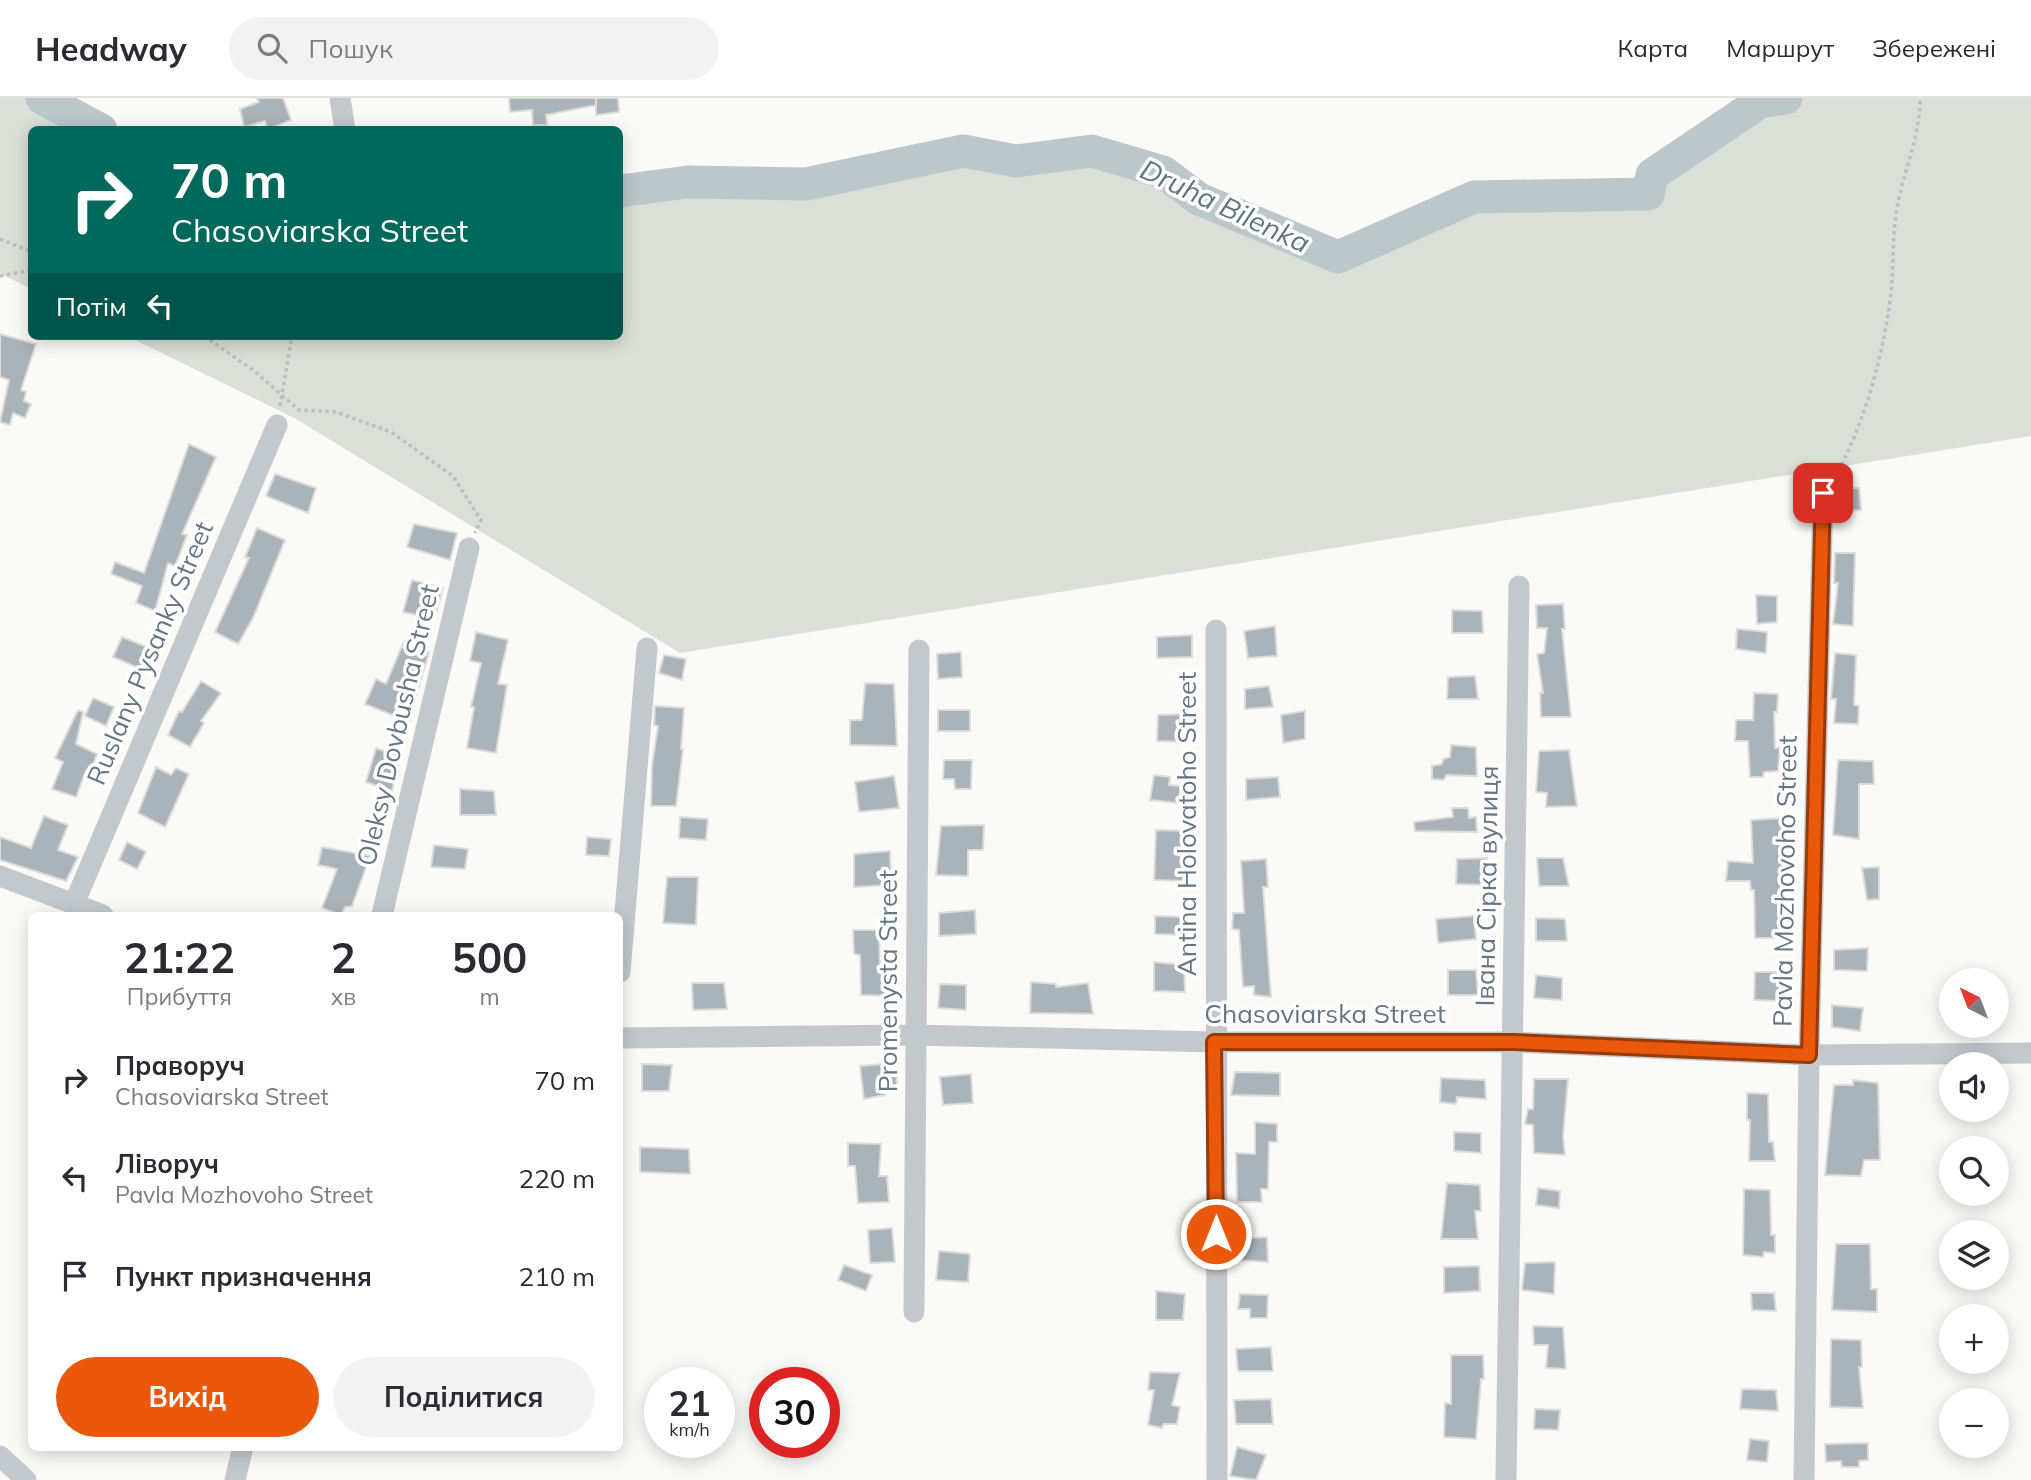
<!DOCTYPE html>
<html lang="uk">
<head>
<meta charset="utf-8">
<style>
	:root { --surface:#fff; --page:#f2f2f3; --text:#2b2b33; --muted:#7c7c81; --line:#e1e1e2; --accent:#ea580c }
	body { margin:0; font-family:Mulish,sans-serif; background:var(--page); color:var(--text); height:100vh; display:flex; flex-direction:column; font-size:26px; white-space:nowrap }
	* { box-sizing:border-box; margin:0 }
	p { font-size:23px; color:var(--muted) }
	.icon { flex:none; width:38px; height:38px; fill:none; stroke:currentColor; stroke-width:2; stroke-linecap:round; stroke-linejoin:round }
	.map { position:relative; flex:1; overflow:hidden }
	.details { position:absolute; left:28px; top:814px; width:595px; height:539px; display:flex; flex-direction:column; background:var(--surface); border-radius:10px; box-shadow:0 4px 18px #0003 }
	.details>* { flex:none }
	.top-card { position:absolute; left:28px; top:28px; width:595px; height:214px; border-radius:10px; box-shadow:0 4px 18px #0003; background:#00695c; color:#fff; overflow:hidden }
	.needle { width:46px; rotate:318deg }
	.fabs { position:absolute; left:1939px; top:870px; display:grid; gap:14px }
	.fabs a { display:grid; place-items:center; width:70px; height:70px; border-radius:50%; background:var(--surface); box-shadow:0 4px 18px #0003; font-size:35px }
	.speed { position:absolute; left:644px; top:1269px; display:flex; gap:14px; font-size:35px; font-weight:700; text-align:center }
	.speed>* { display:grid; place-content:center; width:91px; height:91px; border-radius:50%; background:var(--surface); box-shadow:0 4px 18px #0003; line-height:1 }
	.speed small { font-size:18px; font-weight:400 }
	.speed .limit { border:10px solid #d22; background:#fff; color:#111 }
	.pin { position:absolute; display:grid; place-items:center; width:60px; height:60px; color:#fff; margin:-30px; border-radius:14px; box-shadow:0 4px 10px #0006 }
	.me { position:absolute; width:77px; margin:-38px; rotate:0deg; stroke-linejoin:round; filter:drop-shadow(0 0 5px #0008) }
	.turn { display:flex; align-items:center; gap:24px; height:147px; padding:0 28px; font-size:32px }
	.turn .icon { width:91px; height:91px; stroke-width:2.5 }
	.turn b { display:block; font-size:49px; line-height:60px }
	.then { display:flex; align-items:center; height:66px; padding:0 28px; background:#0003; gap:14px; font-size:26px }
	.eta { display:flex; justify-content:space-evenly; align-items:center; height:119px; text-align:center }
	.eta b { font-size:42px; font-weight:700; line-height:49px }
	.action { display:flex; gap:14px; margin-top:auto; padding:14px 28px }
	.action a { flex:1; height:80px; border-radius:42px; background:var(--accent); color:#fff; font-size:28px; font-weight:700; line-height:80px; text-align:center }
	.action a+a { background:var(--page); color:var(--text) }
	ul { padding:0; list-style:none }
	li { display:flex; align-items:center; gap:21px; height:98px; padding:0 28px }
	li div { flex:1 }
	li b { display:block; font-size:26px }
	li em { font-style:normal }
	header { display:flex; align-items:center; gap:42px; box-sizing:border-box; height:98px; padding:0 35px; background:var(--surface); border-bottom:2px solid var(--line) }
	header strong { font-size:33px }
	nav { display:flex; gap:38px; margin-inline-start:auto; font-size:24px }
	.search { width:490px; height:63px; background:var(--page); display:flex; align-items:center; gap:18px; box-sizing:border-box; padding:0 24px; border-radius:38px; color:var(--muted); font-size:26px }
	.map>svg:first-child { display:block }
</style>
</head>
<body>
<header>
<strong>Headway</strong>
<div class="search"><svg class="icon" aria-label="search" viewBox="0 0 24 24"><circle cx="10" cy="10" r="6"/><path d="M15 15l6 6"/></svg>Пошук</div>
<nav><a>Карта</a><a>Маршрут</a><a>Збережені</a></nav>
</header>
<div class="map">
<svg width="2031" height="1382" viewBox="0 0 2031 1382">
	<rect width="100%" height="100%" fill="#fafaf8"/>
	<path fill="#dadfd7" d="M0,0H42L101,31L32,32L31,191L0,175Z
		M1786,0H2031V338L680,555L296,321L127,238H620V93L688,84L806,86L963,53L1017,63L1092,53L1163,74L1199,101L1338,159L1474,99L1648,96L1652,77L1760,4Z"/>
	<g fill="none" stroke-linecap="round" stroke-linejoin="round">
		<path stroke="#bbc7cb" stroke-width="33" d="M42,0L101,32
			M620,93L688,84L806,86L963,53L1017,63L1092,53L1163,74L1199,101L1338,159L1474,99L1648,96L1652,77L1760,4L1786,0"/>
	</g>
	<path fill="#aab3b9" stroke="#dcdcda" stroke-width="2" d="M257,0H283L291,22L268,31L265,23L244,29L240,11L259,4Z
		M509,0H596V7V0H618L619,14L596,17V7L546,17L547,27H533L532,12L510,14Z
		M0,236L36,246L21,292L26,294L24,303L31,306L25,320L13,315L10,327L0,324L9,282L0,279Z
		M189,346L216,359L182,436L187,437L175,468L168,465L155,513L136,505L142,488L111,476L115,464L144,475Z
		M275,376L316,390L308,415L266,398Z
		M1835,390H1859L1861,412L1836,413Z
		M414,426L457,435L450,462L407,449Z
		M257,430L285,442L253,520L238,546L215,534L249,460L245,459Z
		M1835,455H1855L1853,528L1833,526L1838,485H1834Z
		M412,482L443,490L436,515L422,512L421,518L403,514Z
		M1756,497L1777,498V524L1757,526Z
		M1563,506L1565,531H1562L1571,619H1541L1540,595H1543L1537,556L1544,555L1547,530H1537L1536,507Z
		M1452,512L1482,513L1483,535H1452Z
		M1275,528L1277,558L1248,560L1244,533Z
		M1737,531L1767,534L1766,555L1736,551Z
		M476,534L508,542L498,586L507,587L496,655L467,650L474,609H471L481,565L470,563Z
		M1192,537V559L1157,560V539Z
		M122,539L157,553L150,575L113,559Z
		M404,543L429,554L409,624L365,606L376,581L386,586Z
		M961,554L962,579L938,581L937,556Z
		M1835,555L1856,557L1854,607L1859,608L1858,626L1834,625L1836,601H1831Z
		M664,557L686,561L682,582L659,575Z
		M1475,578L1478,601H1447L1448,579Z
		M201,583L221,595L201,623L204,625L190,649L168,637L179,613L182,614Z
		M865,585L894,586L897,648L850,647V622H862Z
		M1269,588L1273,609L1245,611V591Z
		M1754,595L1778,596L1777,614H1774L1775,650H1780L1778,673L1764,674L1763,679H1750L1748,643H1735L1736,622H1753Z
		M93,600L114,609L106,628L85,618Z
		M655,608L684,610L681,651H683L676,708H651L652,667L658,628L654,627Z
		M78,612L83,614L76,646L97,656L90,675L86,673L76,699L52,691L63,664L55,660Z
		M938,612H970V633H938Z
		M1305,613V641L1283,645L1281,617Z
		M1190,616V644L1157,643L1158,617Z
		M1451,647L1476,649L1477,678L1446,677L1444,682L1432,681V668L1442,666L1443,661L1450,659Z
		M376,650L400,659L392,693L366,684Z
		M1569,652L1577,708L1546,709L1547,695L1536,694L1539,653Z
		M944,662H972L971,691H955L954,681H943Z
		M1838,662L1873,663L1874,686H1859V741L1833,737Z
		M156,669L171,677L176,670L189,676L165,729L138,715Z
		M1154,677L1170,679L1169,687L1181,688L1178,705L1150,702Z
		M894,678L899,710L859,714L855,684Z
		M1278,679L1280,699L1246,702V681Z
		M460,691L494,693L496,717H460Z
		M1452,710H1468L1469,720L1476,719L1477,734L1415,733L1414,724L1453,719Z
		M44,718L68,727L58,752L78,759L66,783L0,762V739L31,750Z
		M680,719L708,721L706,742L679,740Z
		M1783,720L1784,749L1779,814H1785L1784,840H1755L1754,792H1751L1750,783H1726L1728,763L1753,765L1751,722Z
		M984,727L983,752H968V778L936,777L941,728Z
		M1156,732L1188,733L1187,756L1180,755L1184,783L1154,782Z
		M587,739L611,741L609,758L586,757Z
		M127,744L146,754L137,771L119,762Z
		M434,747L468,751L465,771L431,769Z
		M322,749L370,758L352,808L345,809L341,817L322,810L337,771L318,767Z
		M890,753L891,787L854,789V756Z
		M1487,760L1485,787L1456,786L1457,761Z
		M1537,760H1563L1569,788H1539Z
		M1266,761L1268,789H1263L1271,899L1254,897V888L1243,889L1239,832L1232,831L1233,815H1244L1241,763Z
		M1879,769V801L1867,802L1862,770Z
		M667,779H698L696,827L663,825Z
		M975,812L976,836L939,838V815Z
		M1155,818L1182,819L1183,837L1155,836Z
		M1474,818L1476,841L1438,845L1436,821Z
		M1536,820L1565,821L1567,843H1536Z
		M853,832H879L880,867L895,868L894,898L861,897L860,857L854,856Z
		M1868,850L1867,873L1834,872V852Z
		M1154,864L1184,867L1185,894L1154,893Z
		M1448,872H1476L1478,897H1448Z
		M1755,874H1780L1779,903L1754,902Z
		M1536,877L1562,880V902L1534,900Z
		M1031,884L1056,886V889L1088,885L1093,916L1030,915Z
		M692,885H724L727,911L693,912Z
		M940,886L966,887V912L938,910Z
		M1832,907L1863,910L1860,933L1832,929Z
		M895,965L897,987L883,989L885,997L864,1001L860,968Z
		M642,966L672,967L669,993H642Z
		M1235,974L1280,975V998L1231,997Z
		M971,976L973,1005L943,1007L940,979Z
		M1441,980L1485,982L1486,1001L1457,999L1456,1006L1440,1004Z
		M1534,981H1568L1563,1038L1565,1057L1534,1055L1533,1027L1525,1026L1528,1011H1533Z
		M1853,982L1878,985L1880,1062H1864L1861,1078L1825,1077L1834,987H1853Z
		M1747,995L1768,996L1769,1044H1773L1775,1063H1749L1750,1022H1747Z
		M1255,1024L1277,1026V1044H1269L1268,1091H1261L1262,1104H1237L1236,1055L1255,1056Z
		M1454,1034L1481,1035V1055L1454,1053Z
		M848,1045L881,1046L879,1078H887L889,1104L858,1105L855,1068H848Z
		M640,1049L689,1051L690,1076L640,1074Z
		M1447,1085L1480,1087L1481,1113H1475L1478,1141H1441Z
		M1538,1090L1560,1093L1559,1110L1536,1107Z
		M1744,1091L1770,1092L1771,1137H1775V1155L1764,1154L1763,1159L1743,1157Z
		M892,1130L895,1164L870,1165L868,1132Z
		M1267,1139L1268,1164L1237,1162L1238,1141Z
		M1836,1146H1870L1871,1191H1877V1214L1832,1212Z
		M939,1153L970,1156L968,1184L936,1182Z
		M1555,1164L1554,1196L1522,1192L1525,1165Z
		M844,1167L872,1177L866,1193L838,1182Z
		M1479,1168L1480,1193L1444,1195V1169Z
		M1156,1193L1185,1196L1183,1222H1156Z
		M1751,1195H1774L1776,1213L1752,1212Z
		M1240,1196L1268,1197L1267,1220H1250V1211H1238Z
		M1533,1228L1563,1229L1566,1271L1546,1270L1548,1247H1534Z
		M1831,1241L1861,1242L1862,1269H1859L1863,1310L1830,1309Z
		M1271,1249L1273,1273H1238L1236,1251Z
		M1451,1257H1483L1484,1281H1481L1476,1341L1444,1339L1445,1305L1451,1306Z
		M1150,1274L1180,1275L1172,1307L1180,1309L1177,1326H1163L1162,1330L1148,1327L1154,1292H1148Z
		M1742,1291L1776,1292L1778,1313L1740,1311Z
		M1271,1301L1273,1326H1236L1234,1302Z
		M1535,1311L1560,1312L1558,1332L1534,1331Z
		M1750,1341L1769,1343L1767,1364L1747,1362Z
		M1868,1345V1362L1859,1363V1369H1842L1841,1363L1826,1364L1825,1346Z
		M1237,1349L1266,1357L1256,1382L1230,1378Z"/>
	<g fill="none" stroke-linecap="round" stroke-linejoin="round">
		<path stroke="#bbbfc2" stroke-width="3.5" stroke-dasharray="3.5 3.5" stroke-linecap="butt" d="M0,141L32,154
			M0,178L32,172
			M204,238L253,272L299,312L336,314L391,334L453,378L481,422L475,435
			M280,308L292,238
			M1835,379C1865,325 1883,258 1891,196C1894,167 1892,138 1897,110C1904,72 1920,39 1920,0"/>
		<path stroke="#c3c8cc" stroke-width="21" d="M340,0L345,32
			M1216,532L1217,1382
			M0,778L103,817
			M74,806L277,327
			M382,817L469,450
			M620,874L647,550
			M620,940L915,937L1215,944H1513L1809,957L2031,955
			M914,1214L919,552
			M0,1358L26,1382
			M235,1382L243,1349
			M1506,1382L1519,488
			M1804,1382L1809,957L1823,395"/>
	</g>
	<g fill="none" stroke-linecap="round" stroke-linejoin="round">
		<g stroke="#983908" stroke-width="18">
			<path id="route" d="M1216,1136L1214,944H1513L1809,957L1823,395"/>
		</g>
		<use href="#route" stroke="#ea580c" stroke-width="12"/>
	</g>
	<g text-anchor="middle" stroke-width="7" stroke-linejoin="round" paint-order="stroke">
		<g font-size="26" fill="#657683" stroke="#fff">
			<text transform="translate(150 555) rotate(-67)" y="9">Ruslany Pysanky Street</text>
			<text transform="translate(398 627) rotate(-77)" y="9">Oleksy Dovbusha Street</text>
			<text transform="translate(1187 726) rotate(-90)" y="9">Antina Holovatoho Street</text>
			<text transform="translate(1785 783) rotate(-89)" y="9">Pavla Mozhovoho Street</text>
			<text transform="translate(1487 788) rotate(-89)" y="9">Івана Сірка вулиця</text>
			<text transform="translate(888 883) rotate(-90)" y="9">Promenysta Street</text>
			<text x="1325" y="925">Chasoviarska Street</text>
		</g>
		<g font-size="28" font-style="italic" fill="#60757c" stroke="#fff">
			<text transform="translate(1225 108) rotate(25)" y="10">Druha Bilenka</text>
		</g>
	</g>
</svg>
<div class="fabs">
<a><svg class="needle" viewBox="-14 -14 28 28"><path d="M0-13l5 13h-10z" fill="#e53935"/><path d="M0 13l5-13h-10z" fill="#7c7c81"/></svg></a>
<a><svg class="icon" aria-label="sound" viewBox="0 0 24 24"><path d="M4 9h4l5-4v14l-5-4H4zM17 9q2 3 0 6"/></svg></a>
<a><svg class="icon" aria-label="search" viewBox="0 0 24 24"><circle cx="10" cy="10" r="6"/><path d="M15 15l6 6"/></svg></a>
<a><svg class="icon" aria-label="layers" viewBox="0 0 24 24"><path d="M12 4l9 5-9 5-9-5zM3 14l9 5 9-5"/></svg></a>
<a>+</a>
<a>−</a>
</div>
<div class="speed"><div>21<small>km/h</small></div><div class="limit">30</div></div>
<div class="pin" style="left:1823px;top:395px;background:#d93025"><svg class="icon" aria-label="arrive" viewBox="0 0 24 24"><path d="M6 21V4h12l-3 4 3 4H6"/></svg></div>
<svg class="me" style="left:1216px;top:1136px" viewBox="-20 -20 40 40"><circle r="17" fill="#ea580c" stroke="#fff" stroke-width="3"/><path d="M0-11L8 9 0 5-8 9z" fill="#fff"/></svg>
<div class="top-card">
<div class="turn"><svg class="icon" aria-label="right" viewBox="0 0 24 24"><path d="M7 20v-9h11M14 6l5 5-5 5"/></svg><div><b>70 m</b>Chasoviarska Street</div></div>
<div class="then">Потім<svg class="icon" aria-label="left" viewBox="0 0 24 24"><path d="M17 20v-9H6M10 6l-5 5 5 5"/></svg></div>
</div>
<section class="details">
<div class="eta">
<div><b>21:22</b><p>Прибуття</p></div>
<div><b>2</b><p>хв</p></div>
<div><b>500</b><p>m</p></div>
</div>
<ul>
<li><svg class="icon" aria-label="right" viewBox="0 0 24 24"><path d="M7 20v-9h11M14 6l5 5-5 5"/></svg><div><b>Праворуч</b><p>Chasoviarska Street</p></div><em>70 m</em></li>
<li><svg class="icon" aria-label="left" viewBox="0 0 24 24"><path d="M17 20v-9H6M10 6l-5 5 5 5"/></svg><div><b>Ліворуч</b><p>Pavla Mozhovoho Street</p></div><em>220 m</em></li>
<li><svg class="icon" aria-label="arrive" viewBox="0 0 24 24"><path d="M6 21V4h12l-3 4 3 4H6"/></svg><div><b>Пункт призначення</b></div><em>210 m</em></li>
</ul>
<div class="action"><a>Вихід</a><a>Поділитися</a></div>
</section>
</div>
</body>
</html>
